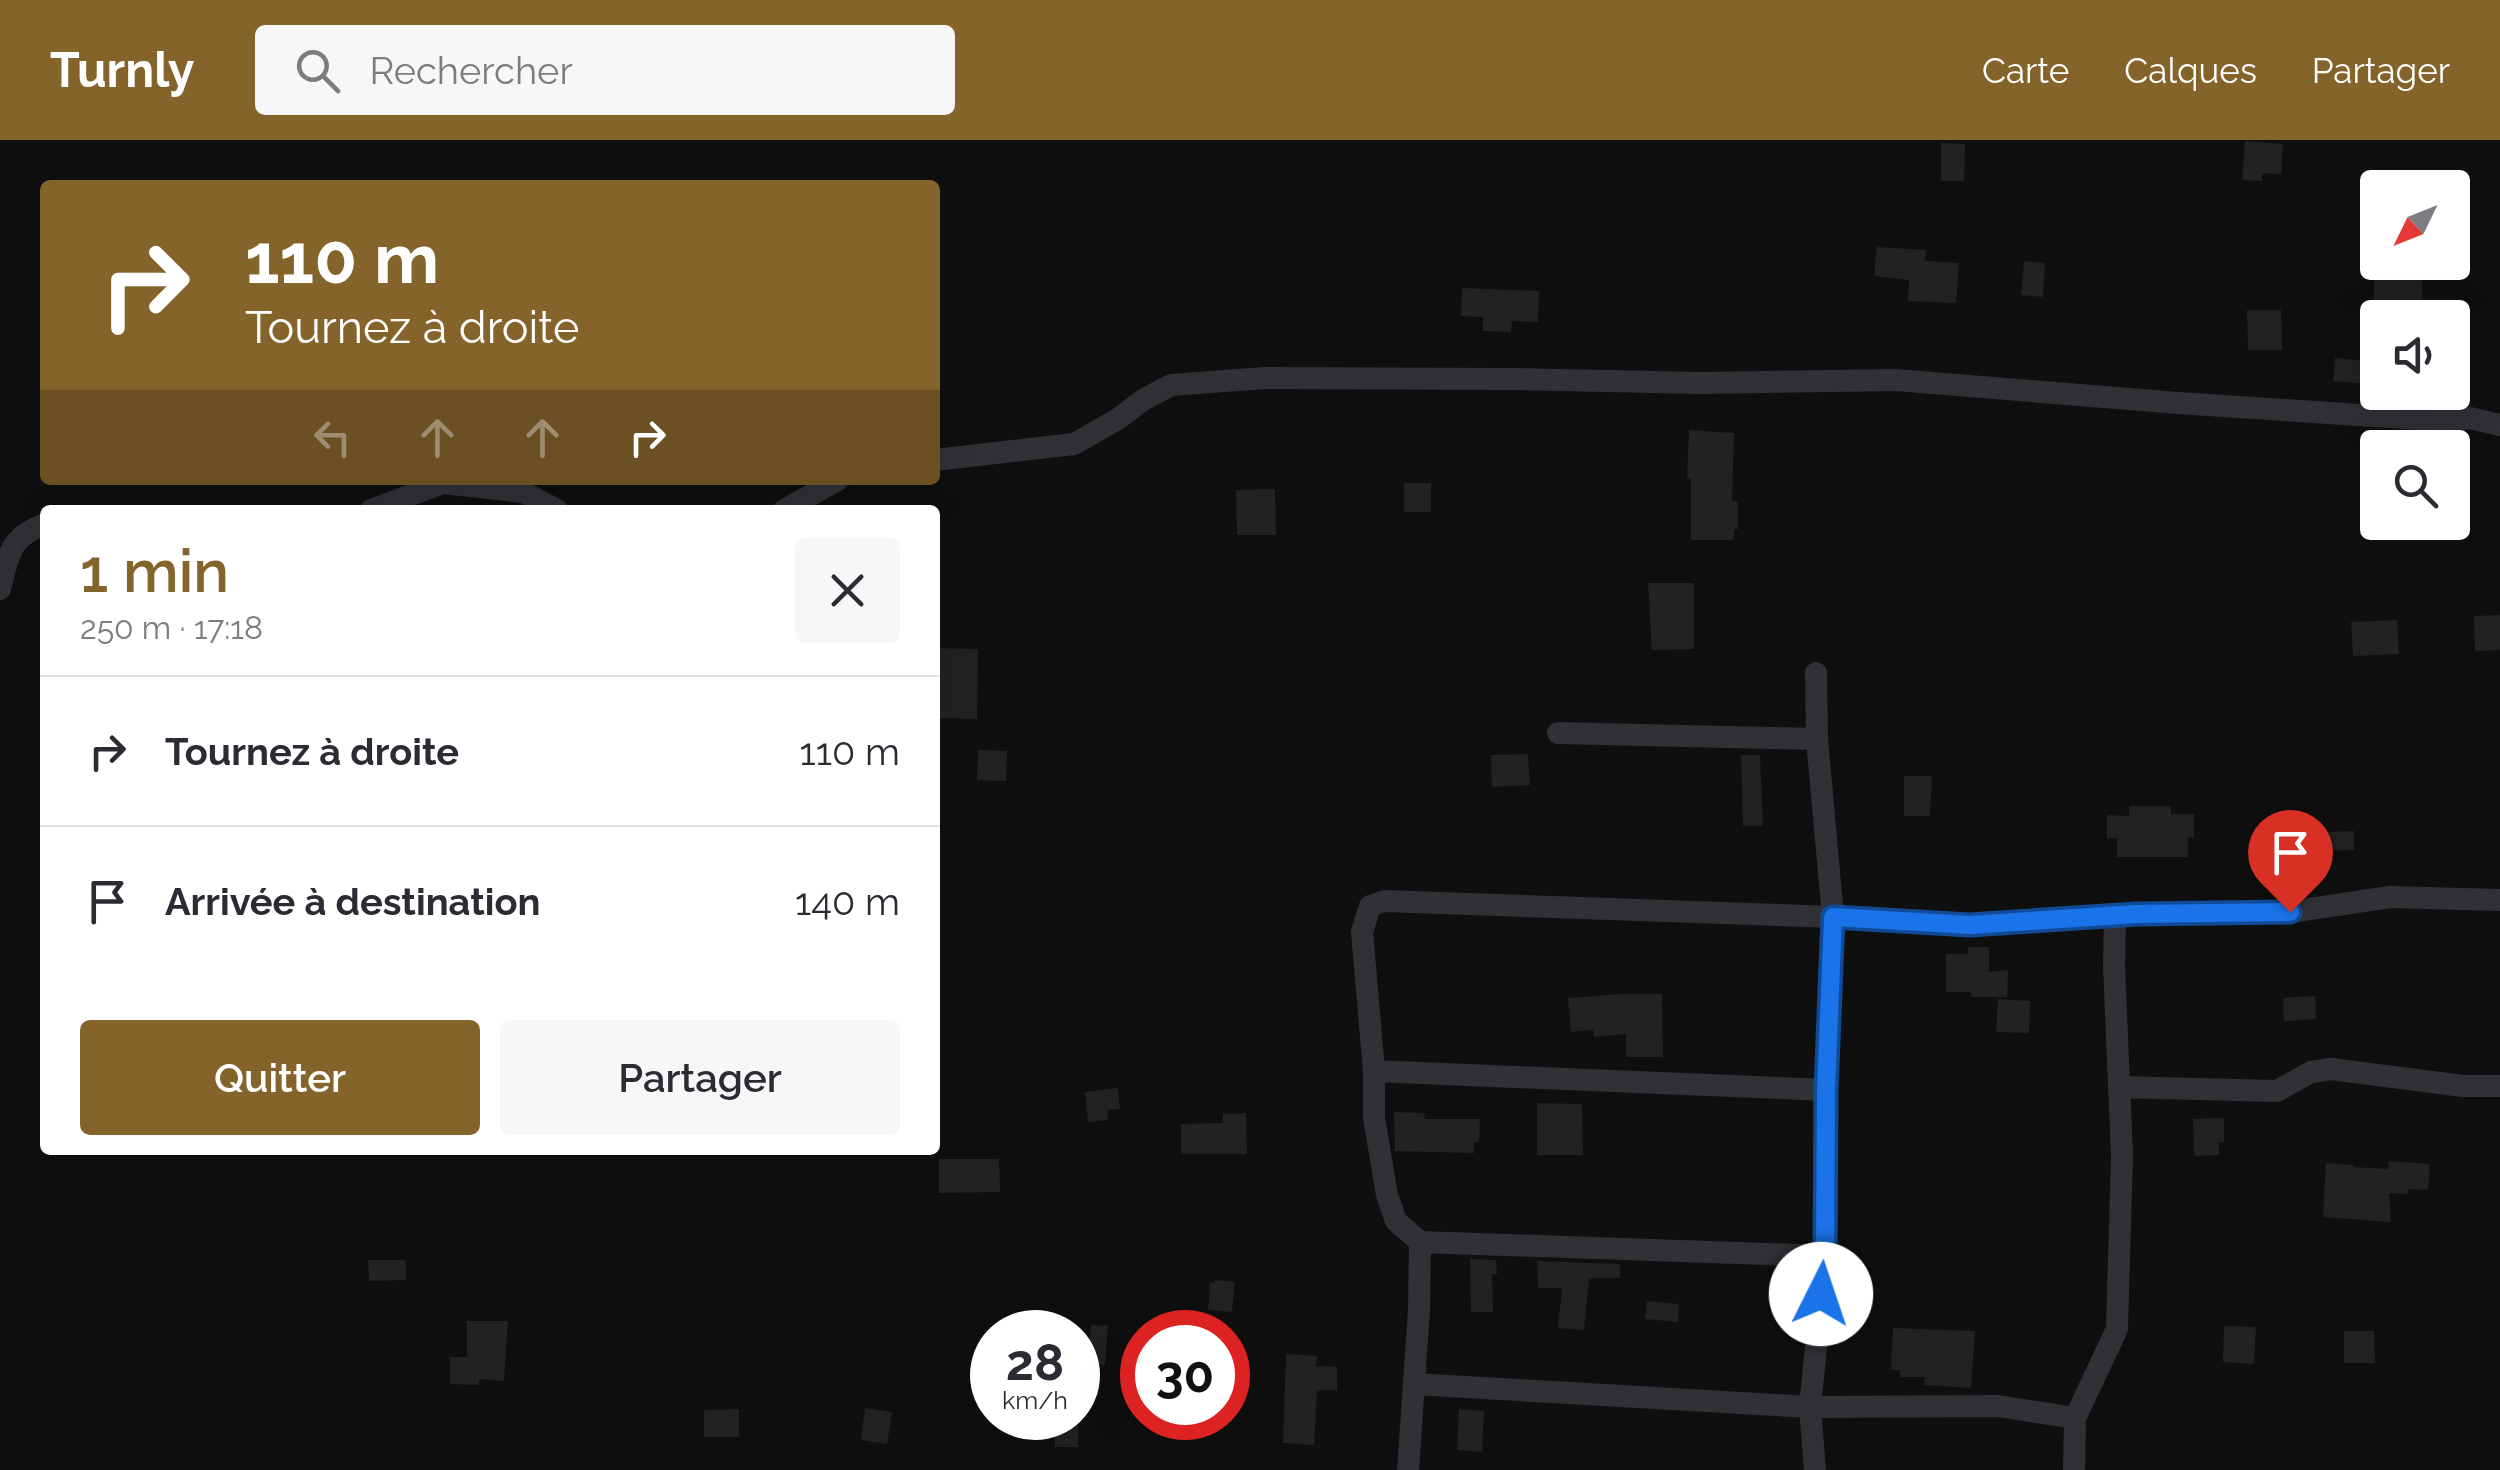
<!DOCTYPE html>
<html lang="fr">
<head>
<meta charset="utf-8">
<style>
	:root { --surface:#fff; --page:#f7f7f7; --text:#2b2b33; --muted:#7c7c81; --line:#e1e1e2; --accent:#85642c }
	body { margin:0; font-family:Raleway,sans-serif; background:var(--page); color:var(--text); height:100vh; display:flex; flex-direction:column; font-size:38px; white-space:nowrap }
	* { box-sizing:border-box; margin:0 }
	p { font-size:32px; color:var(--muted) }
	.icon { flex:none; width:55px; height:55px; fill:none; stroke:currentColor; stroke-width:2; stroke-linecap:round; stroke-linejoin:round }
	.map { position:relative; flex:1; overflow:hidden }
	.panel { position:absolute; left:40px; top:365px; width:900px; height:650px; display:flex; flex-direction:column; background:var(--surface); border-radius:10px; box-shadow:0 10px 40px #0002 }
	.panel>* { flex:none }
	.guide { position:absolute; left:40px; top:40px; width:900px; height:305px; border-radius:10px; box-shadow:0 10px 40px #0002; background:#85642c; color:#fff; overflow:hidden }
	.needle { width:65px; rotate:227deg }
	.tools { position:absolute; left:2360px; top:30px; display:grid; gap:20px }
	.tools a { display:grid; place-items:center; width:110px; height:110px; border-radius:10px; background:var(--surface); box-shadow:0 10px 40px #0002; font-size:50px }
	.speed { position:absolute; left:970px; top:1170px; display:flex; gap:20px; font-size:50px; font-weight:700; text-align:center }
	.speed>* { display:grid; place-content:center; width:130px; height:130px; border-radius:50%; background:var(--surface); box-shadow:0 10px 40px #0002; line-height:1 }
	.speed small { font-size:25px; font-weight:400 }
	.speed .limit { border:15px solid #d22; background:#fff; color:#111 }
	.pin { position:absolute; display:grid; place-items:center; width:85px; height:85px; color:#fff; margin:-102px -42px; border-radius:50% 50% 50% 0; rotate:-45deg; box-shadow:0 0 10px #0007 }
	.pin .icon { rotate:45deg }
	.me { position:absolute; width:110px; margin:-55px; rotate:4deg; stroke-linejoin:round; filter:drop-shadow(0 0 8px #0008) }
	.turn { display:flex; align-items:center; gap:35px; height:210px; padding:0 40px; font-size:45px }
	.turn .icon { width:130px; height:130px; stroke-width:2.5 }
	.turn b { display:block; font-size:70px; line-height:85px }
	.lanes { display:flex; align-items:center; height:95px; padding:0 40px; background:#0003; justify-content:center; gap:50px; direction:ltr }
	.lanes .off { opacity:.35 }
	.round { display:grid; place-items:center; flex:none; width:105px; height:105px; border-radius:10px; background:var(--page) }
	.headline { display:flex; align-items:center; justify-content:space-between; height:170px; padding:0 40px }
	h1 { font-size:60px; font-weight:600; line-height:75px; color:var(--accent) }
	.button { display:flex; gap:20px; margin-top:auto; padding:20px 40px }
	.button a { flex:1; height:115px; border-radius:10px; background:var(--accent); color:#fff; font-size:40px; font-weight:600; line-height:115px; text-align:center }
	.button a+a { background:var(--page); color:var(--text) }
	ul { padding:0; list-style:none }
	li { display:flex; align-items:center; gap:30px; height:150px; padding:0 40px; border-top:2px solid var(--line) }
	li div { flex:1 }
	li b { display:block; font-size:38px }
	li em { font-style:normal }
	header { display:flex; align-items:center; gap:60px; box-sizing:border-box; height:140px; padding:0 50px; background:var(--accent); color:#fff }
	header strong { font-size:48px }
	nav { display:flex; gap:55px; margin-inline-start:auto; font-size:35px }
	.search { width:700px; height:90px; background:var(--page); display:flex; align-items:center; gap:25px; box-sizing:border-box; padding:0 35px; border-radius:10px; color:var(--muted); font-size:38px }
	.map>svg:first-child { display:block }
</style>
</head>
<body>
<header>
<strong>Turnly</strong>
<div class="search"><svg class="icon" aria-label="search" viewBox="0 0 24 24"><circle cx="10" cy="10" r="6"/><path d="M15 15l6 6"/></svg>Rechercher</div>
<nav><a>Carte</a><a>Calques</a><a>Partager</a></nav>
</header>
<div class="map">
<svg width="2500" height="1330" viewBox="0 0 2500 1330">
	<rect width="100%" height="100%" fill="#0f0f10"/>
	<path fill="#222224" d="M2245,1L2283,4L2281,34L2262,33V41L2242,40Z
		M1941,3L1965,4L1964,41H1941Z
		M1877,107L1926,110L1925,121L1959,123L1956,163L1908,161L1909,140L1874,136Z
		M2024,121L2045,123L2043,157L2021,155Z
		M2385,122H2423L2422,164L2374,162V126L2385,127Z
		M1462,148L1539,151L1538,182L1512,181L1511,192L1483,191V177L1461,176Z
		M2247,170H2281L2282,210H2248Z
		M2335,218L2367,221L2365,244L2333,241Z
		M1689,290L1734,293L1732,361H1738V389H1734V400H1691V338H1687Z
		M1404,343H1431V372H1404Z
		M1275,349L1276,395H1237L1236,350Z
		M1648,443H1694V509L1652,510Z
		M2500,475V510L2475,511L2474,476Z
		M2397,480L2399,514L2353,516L2351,482Z
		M935,508L978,509L977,579L935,578Z
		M978,610L1007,611L1006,641L977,640Z
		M1528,614L1530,645L1492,647L1491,615Z
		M1741,615H1760L1763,686H1743Z
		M1904,636H1932L1930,676H1904Z
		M2129,666H2171V674H2194V697H2188V717H2117V698H2107V675L2129,676Z
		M2354,691V710L2322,711L2321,692Z
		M1968,807H1989V832L2008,830L2007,857H1971V852H1946V814H1968Z
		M1622,854H1662L1663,917H1626V894L1594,897L1593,890L1571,892L1568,858Z
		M2315,856L2316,879L2284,881L2283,858Z
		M1998,859L2030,861L2029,893L1996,892Z
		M1118,948L1120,969L1107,970L1108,980L1088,982L1085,952Z
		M1537,963L1582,964L1583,1015H1537Z
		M1394,972L1425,973L1424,979H1480L1479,1002H1474V1013L1395,1011Z
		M1246,973L1247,1014H1181V984L1223,983V974Z
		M2224,978V1002H2219V1015L2194,1016L2193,979Z
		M939,1019H999L1000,1052L939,1053Z
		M2389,1021L2430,1024L2428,1050L2408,1049V1054L2389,1053L2391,1082L2323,1077L2326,1023L2353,1025V1027L2388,1029Z
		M1470,1119L1496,1120L1497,1134H1492L1493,1172H1471Z
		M368,1120H406V1140L369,1141Z
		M1537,1121L1620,1124V1138H1589L1584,1190L1558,1188L1562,1148H1538Z
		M1215,1140L1235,1142L1232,1172L1208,1170L1210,1142L1215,1143Z
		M1647,1161L1679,1164L1678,1182L1645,1179Z
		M467,1181H508L504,1241L479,1239V1245L450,1244V1217H467Z
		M1091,1185L1108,1186L1105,1225L1088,1224Z
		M2224,1186L2256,1187L2254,1224L2223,1222Z
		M1893,1188L1975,1191L1971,1248L1924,1245L1925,1237H1900V1230H1891Z
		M2344,1191H2374L2375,1223H2344Z
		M1286,1214L1317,1216L1316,1226L1337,1227V1250H1317L1314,1305L1283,1303Z
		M865,1268L892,1272L887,1304L861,1300Z
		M739,1269V1297H704V1270Z
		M1459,1269L1484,1271L1482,1312L1457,1310Z
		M1035,1278H1078V1307H1055V1298L1035,1297Z"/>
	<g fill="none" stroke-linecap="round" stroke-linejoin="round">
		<path stroke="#303135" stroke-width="22" d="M935,320L1074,304L1118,279L1143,260L1171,245L1265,238L1513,239L1701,243L1896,240L2178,263L2450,281L2470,278L2500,285
			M371,370L443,343L523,352L557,370
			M784,370L838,340
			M0,449C9,415 8,398 45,384
			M1558,593L1817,599
			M1374,931L1826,950
			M2120,947L2277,951L2311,932L2331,929L2463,946H2500
			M1420,1102L1825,1116
			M1414,1244L1810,1267L1998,1266L2075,1278
			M1408,1330L1419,1170L1420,1102L1396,1081L1387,1055L1374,978V931L1362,792L1370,766L1384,761L1833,777L1970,785L2115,775
			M1815,1330L1810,1267L1825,1116L1826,950L1833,777L1817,599L1816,533
			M2074,1330L2075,1278L2117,1189L2122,1015L2114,826L2115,775L2290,772L2390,757L2500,760"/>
	</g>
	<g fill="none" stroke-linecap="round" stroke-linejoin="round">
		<g stroke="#114b97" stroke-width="25">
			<path id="route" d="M1821,1154L1825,1116L1826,950L1833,777L1970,785L2136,774L2290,772"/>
		</g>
		<use href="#route" stroke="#1a73e8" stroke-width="18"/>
	</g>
</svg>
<div class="tools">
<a><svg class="needle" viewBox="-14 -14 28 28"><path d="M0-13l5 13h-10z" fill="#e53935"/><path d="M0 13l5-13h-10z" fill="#7c7c81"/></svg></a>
<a><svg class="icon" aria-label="sound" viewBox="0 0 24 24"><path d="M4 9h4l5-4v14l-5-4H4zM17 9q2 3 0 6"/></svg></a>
<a><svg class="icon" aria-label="search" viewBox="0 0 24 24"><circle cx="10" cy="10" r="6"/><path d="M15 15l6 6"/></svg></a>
</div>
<div class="speed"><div>28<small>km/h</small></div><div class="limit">30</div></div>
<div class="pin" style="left:2290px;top:772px;background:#d93025"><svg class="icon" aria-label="arrive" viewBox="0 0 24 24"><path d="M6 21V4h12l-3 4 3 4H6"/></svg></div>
<svg class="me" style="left:1821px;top:1154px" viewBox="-20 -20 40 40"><circle r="19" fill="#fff"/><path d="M0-13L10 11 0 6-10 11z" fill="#1a73e8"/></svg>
<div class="guide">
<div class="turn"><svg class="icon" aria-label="right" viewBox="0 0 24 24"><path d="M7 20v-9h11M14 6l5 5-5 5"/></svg><div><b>110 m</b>Tournez à droite</div></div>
<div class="lanes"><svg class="icon off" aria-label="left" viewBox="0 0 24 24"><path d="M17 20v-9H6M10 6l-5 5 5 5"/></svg><svg class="icon off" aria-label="ahead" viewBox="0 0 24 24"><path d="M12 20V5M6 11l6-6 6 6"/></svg><svg class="icon off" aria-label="ahead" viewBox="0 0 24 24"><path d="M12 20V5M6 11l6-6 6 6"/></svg><svg class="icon" aria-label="right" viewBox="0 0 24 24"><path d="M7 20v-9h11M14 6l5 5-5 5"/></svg></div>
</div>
<section class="panel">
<div class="headline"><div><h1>1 min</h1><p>250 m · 17:18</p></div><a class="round"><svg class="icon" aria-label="close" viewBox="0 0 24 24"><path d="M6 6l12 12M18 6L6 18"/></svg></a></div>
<ul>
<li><svg class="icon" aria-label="right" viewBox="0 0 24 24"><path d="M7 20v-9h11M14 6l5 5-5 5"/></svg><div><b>Tournez à droite</b></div><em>110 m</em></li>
<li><svg class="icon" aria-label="arrive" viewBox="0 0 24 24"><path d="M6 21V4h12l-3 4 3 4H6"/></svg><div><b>Arrivée à destination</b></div><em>140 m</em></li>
</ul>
<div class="button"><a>Quitter</a><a>Partager</a></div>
</section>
</div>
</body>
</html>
